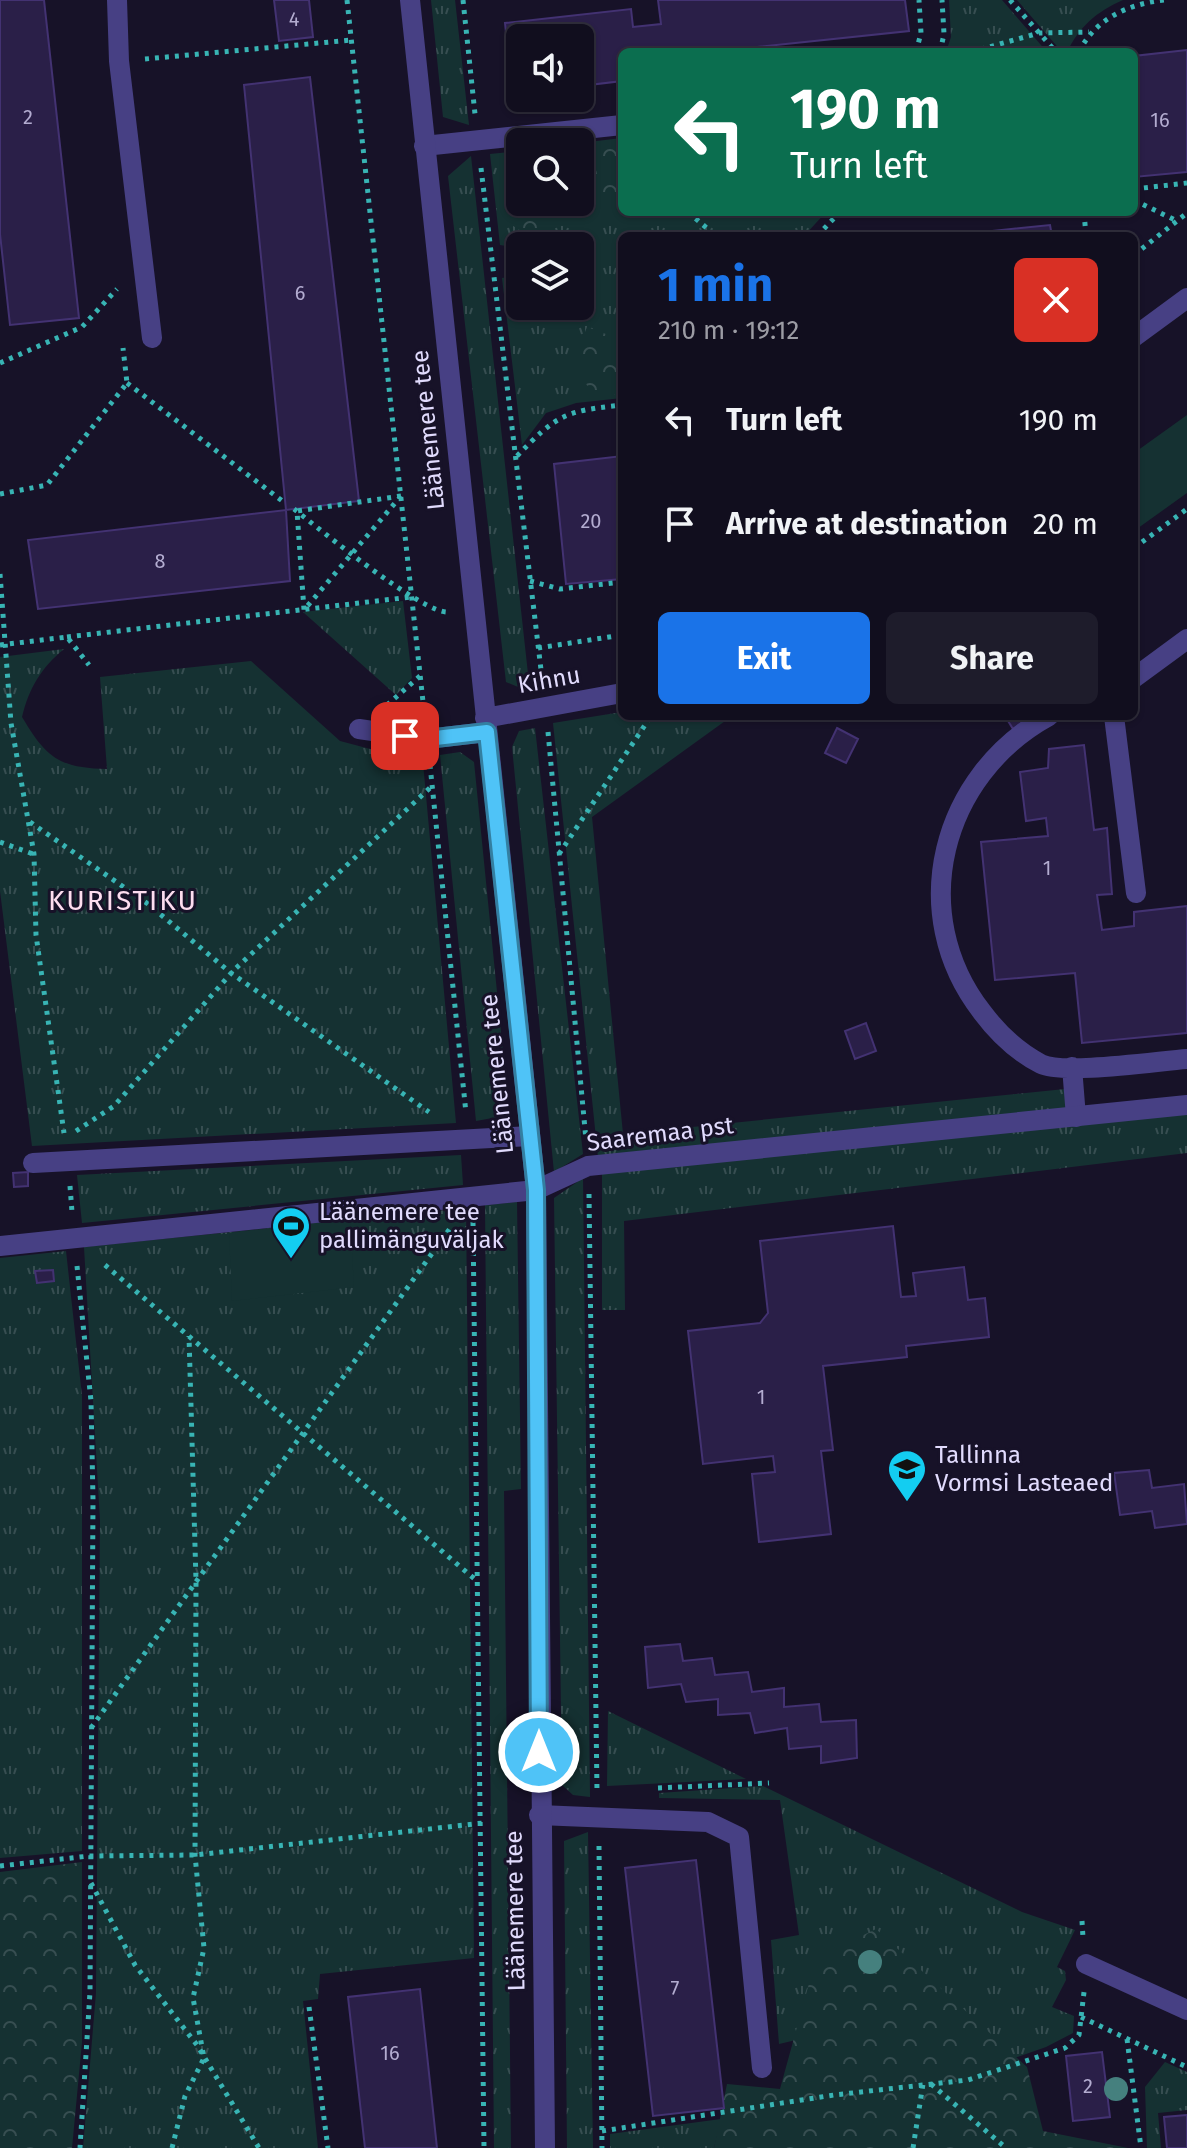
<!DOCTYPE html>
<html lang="en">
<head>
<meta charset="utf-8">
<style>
	:root { --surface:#110e1e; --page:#1e1c2b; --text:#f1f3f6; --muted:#9c9ca4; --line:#302e3c; --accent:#1a73e8 }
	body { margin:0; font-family:"Fira Sans",sans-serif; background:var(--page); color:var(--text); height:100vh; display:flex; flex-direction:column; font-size:30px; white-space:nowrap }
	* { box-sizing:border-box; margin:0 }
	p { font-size:26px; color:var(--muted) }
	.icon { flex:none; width:44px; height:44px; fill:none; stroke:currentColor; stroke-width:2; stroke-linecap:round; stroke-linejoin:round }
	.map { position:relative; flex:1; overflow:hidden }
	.sheet { position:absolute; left:618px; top:232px; width:520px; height:488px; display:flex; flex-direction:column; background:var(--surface); border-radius:12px; box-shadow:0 2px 6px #0004,0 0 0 2px var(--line) }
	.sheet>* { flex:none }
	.hud { position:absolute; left:618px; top:48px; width:520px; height:168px; border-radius:12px; box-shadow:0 2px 6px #0004,0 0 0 2px var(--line); background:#0b6e4f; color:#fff; overflow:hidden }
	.buttons { position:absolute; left:506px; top:24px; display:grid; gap:16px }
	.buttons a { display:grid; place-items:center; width:88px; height:88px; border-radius:12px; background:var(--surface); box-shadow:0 2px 6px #0004,0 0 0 2px var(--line); font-size:40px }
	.pin { position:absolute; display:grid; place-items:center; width:68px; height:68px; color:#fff; margin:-34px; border-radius:16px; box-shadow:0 4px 12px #0006 }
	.me { position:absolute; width:88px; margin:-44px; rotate:0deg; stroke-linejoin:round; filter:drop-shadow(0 0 6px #0008) }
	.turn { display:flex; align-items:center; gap:28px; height:168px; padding:0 40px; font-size:36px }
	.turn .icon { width:104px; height:104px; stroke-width:2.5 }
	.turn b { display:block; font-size:56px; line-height:68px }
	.round { display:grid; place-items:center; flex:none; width:84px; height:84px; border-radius:12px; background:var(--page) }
	.summary { display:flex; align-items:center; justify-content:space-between; height:136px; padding:0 40px }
	h1 { font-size:48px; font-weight:700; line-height:60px; color:var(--accent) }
	.action { display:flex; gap:16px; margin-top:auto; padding:16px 40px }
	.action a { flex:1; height:92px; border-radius:12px; background:var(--accent); color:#fff; font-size:32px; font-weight:700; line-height:92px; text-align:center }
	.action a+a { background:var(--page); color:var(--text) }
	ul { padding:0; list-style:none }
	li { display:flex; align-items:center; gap:24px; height:104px; padding:0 40px }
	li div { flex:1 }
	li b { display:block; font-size:30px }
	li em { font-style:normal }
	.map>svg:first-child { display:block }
</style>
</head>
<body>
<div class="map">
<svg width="1187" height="2148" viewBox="0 0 1187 2148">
	<defs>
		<pattern id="grass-tufts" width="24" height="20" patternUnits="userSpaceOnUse" patternTransform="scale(2)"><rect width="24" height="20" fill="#153132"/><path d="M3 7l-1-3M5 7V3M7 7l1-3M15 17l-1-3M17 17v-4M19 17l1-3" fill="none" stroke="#374e51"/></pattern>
		<pattern id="forest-crowns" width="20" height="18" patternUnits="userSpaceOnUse" patternTransform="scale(2)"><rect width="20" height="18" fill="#153132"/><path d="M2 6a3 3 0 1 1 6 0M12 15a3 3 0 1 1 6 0" fill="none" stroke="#374e51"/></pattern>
	</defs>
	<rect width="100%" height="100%" fill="#171228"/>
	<path fill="url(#grass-tufts)" d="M431,0H455L469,125L443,117Z
		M949,0H1002L1047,52H946L951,37Z
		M1017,0H1123C1096,12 1080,26 1067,52H1062Z
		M622,138V212H826L804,236H622V398L576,403L546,413L522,445L502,278L520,276V306H580V246L520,248L500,245L490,154L520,151V202H580V143Z
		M471,156L530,692L506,682L448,176Z
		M403,601L412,678L396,695L303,612Z
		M64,649C41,668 29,688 22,717C46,757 58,768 107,769L100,677L251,661L340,741L423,763L456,1123L32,1146L0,891V657Z
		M622,712V716H732L592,817L623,1134L1065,1089L1068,1108L598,1157L553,723Z
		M535,728L583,1154L554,1172L512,747L519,731Z
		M460,752L474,762L508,1102L503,1116L476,1121L440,755Z
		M1187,1113V1153L624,1221L625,1310H602V1172Z
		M461,1155L463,1185L82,1223L77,1175Z
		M583,1178L590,1797L573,1795L562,1785L554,1198Z
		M517,1202L521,1489L504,1491L511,2148H494L485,1205Z
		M466,1208L474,1958L320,1974L318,1999L303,2001L318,2148H83L96,1993L100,1520L84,1247Z
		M66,1251L82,1396V1851L0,1858V1258Z
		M608,1711L746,1779L607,1786Z
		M763,1786L1022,1912L1075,1930L1057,1967L1065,1971L1066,1980L1052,2007L1074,2016L1073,2033L1046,2047L968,2074L817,2035L779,2044L771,1940L799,1935L780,1800L659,1798V1793Z
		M588,1832L593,2148H567L564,1841Z
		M1165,2062L1187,2072V2110L1158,2113L1161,2148H1147L1145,2087Z
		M721,2119L714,2148H610V2134Z"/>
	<path fill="url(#forest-crowns)" d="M622,144V195L580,198V150Z
		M521,202H561L555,223L529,236L510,224Z
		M587,327L622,340V393L594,397L573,362Z
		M82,1862V2042L72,2148H0V1872Z
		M876,1929L1027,2067L1043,2131L1128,2148H714L727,2084L780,2089L816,1958Z"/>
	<path fill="#153132" d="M1187,415V493L1134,531V453Z
		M350,1219L354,1287L232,1301L229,1233Z"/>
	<path fill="#2a1f48" stroke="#433272" stroke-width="2" d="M0,0H44L79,318L10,325L0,234Z
		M274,0H309L313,37L279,41Z
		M658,0H905L909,31L709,52H622V81L580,86V38H520V92L512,93L505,23L631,9L633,27L661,24Z
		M1187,50V172L1134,177V56Z
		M310,77L359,501L286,510L244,85Z
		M1050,225L1052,236H945Z
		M622,456V579L566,584L554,464Z
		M286,510L290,581L38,609L28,540Z
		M1005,716H1031L1013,729Z
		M837,728L858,739L846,763L825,753Z
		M1084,745L1094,830L1107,828L1112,894L1097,895L1102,930L1134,926V912L1187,906V1033L1082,1043L1075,973L995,980L981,842L1048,836L1046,818L1026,821L1020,772L1048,768L1049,749Z
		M866,1023L876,1051L855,1059L845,1031Z
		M28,1172V1186L14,1187L13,1173Z
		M893,1226L901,1297L916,1296L913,1273L964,1267L968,1300L985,1298L989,1337L906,1346L907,1357L823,1366L833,1450L821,1451L831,1534L759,1542L752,1474L775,1472L773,1456L703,1464L688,1331L760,1323L768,1313L760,1241Z
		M53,1270L54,1281L37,1283L35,1271Z
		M1149,1470L1152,1488L1184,1484L1187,1524L1155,1528L1152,1511L1120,1515L1114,1473Z
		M680,1644L683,1661L712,1658L715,1675L748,1672L752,1692L784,1688V1707L819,1704L821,1722L856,1720L857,1758L821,1763V1746L789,1749L787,1728L755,1733L750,1713L718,1715V1699L686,1702L681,1684L648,1688L645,1647Z
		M696,1860L724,2108L653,2116L625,1868Z
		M420,1989L437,2148H365L348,1997Z
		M1102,2052L1110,2117L1073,2121L1066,2056Z
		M1187,2115V2148H1167L1164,2117Z"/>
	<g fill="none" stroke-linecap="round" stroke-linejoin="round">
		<path stroke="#38b4b4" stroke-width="5" stroke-dasharray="4 6" stroke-linecap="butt" d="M347,0L424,711
			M463,0L475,114
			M1010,0L1056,52
			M916,52L921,33L919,0
			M940,52L944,34L942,0
			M971,52L1039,33L1089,32
			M1079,52C1095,19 1128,4 1164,0
			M145,59L352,40
			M481,168L542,678
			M1134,189L1187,183
			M1134,200L1177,221
			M688,212L716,236
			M1084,212L1086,236
			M817,236L840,212
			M1134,255L1187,213
			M0,363L82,327L117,289
			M127,383L285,503
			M517,456C557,415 564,411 622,405
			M0,494L47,485L127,383L123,348
			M401,496L304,610L297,511Z
			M294,509C318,528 423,614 448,612
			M1134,548L1187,509
			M0,574L11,723L34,854L36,935L64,1133
			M530,581L560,589L622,582
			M67,637L411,597
			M0,645L67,637L89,665
			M538,648L622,635
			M387,705L420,676
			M548,732L586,1140
			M430,765L466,1113
			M30,822L148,904L231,973L429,1112
			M0,842L33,854
			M559,854L651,716
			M76,1131L114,1106L234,970L432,786
			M70,1186L72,1212
			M589,1194L597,1792
			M473,1222L484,2148
			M105,1265L477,1581
			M77,1266L91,1401L93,1500L90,1992L80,2148
			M91,1728L451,1227
			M658,1788L769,1783
			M599,1846L602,2148
			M0,1866L89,1856L195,1855L483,1823
			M91,1883L135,1965L197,2045L259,2148
			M1082,1921L1083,1938
			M309,2007L328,2148
			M1081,2017L1187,2067
			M1127,2039L1141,2148
			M931,2084L1006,2148
			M602,2131L834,2095L968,2080L1065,2048L1079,2035L1084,1992
			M172,2148L185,2096L204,2058L193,1998L204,1948L195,1855L196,1581L189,1336
			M913,2148L923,2084"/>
		<path stroke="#474084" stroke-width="20" d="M117,0L119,61L152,338
			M424,146L622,125
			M1134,678L1187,639
			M1049,716C941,775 905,913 982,1012C997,1032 1018,1052 1041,1064C1063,1075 1158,1061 1187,1059
			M1114,716L1136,893
			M359,729L427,739L487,732
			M1072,1067L1076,1117
			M33,1163L530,1136
			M539,1815L708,1822L739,1837L762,2068
			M1086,1964L1187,2010"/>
		<path stroke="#474084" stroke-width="20" d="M0,1246L536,1190L588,1166L1187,1105"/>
		<path stroke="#474084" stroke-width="20" d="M410,0L536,1190L545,2148
			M1134,337L1187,298
			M485,718L622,693"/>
	</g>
	<g fill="#45807e">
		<circle cx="870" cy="1962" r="12"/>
		<circle cx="1116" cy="2089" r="12"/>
	</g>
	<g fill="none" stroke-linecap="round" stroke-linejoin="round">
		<g stroke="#337fa1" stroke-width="20">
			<path id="route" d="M405,736L427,739L487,732L536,1190L539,1752"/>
		</g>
		<use href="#route" stroke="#4fc3f7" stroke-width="14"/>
	</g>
	<defs>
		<g id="stadium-pin" transform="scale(2)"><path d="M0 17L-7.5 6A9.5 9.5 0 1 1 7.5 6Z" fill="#13cdf1" stroke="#171228"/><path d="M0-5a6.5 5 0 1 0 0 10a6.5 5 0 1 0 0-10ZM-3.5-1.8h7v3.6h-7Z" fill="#111"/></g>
		<g id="school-pin" transform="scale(2)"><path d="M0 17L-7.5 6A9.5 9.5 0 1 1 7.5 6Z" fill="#13cdf1" stroke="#171228"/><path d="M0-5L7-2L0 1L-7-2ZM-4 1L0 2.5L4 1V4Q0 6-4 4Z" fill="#111"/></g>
	</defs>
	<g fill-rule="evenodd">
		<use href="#stadium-pin" x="291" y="1226"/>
		<use href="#school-pin" x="907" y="1469"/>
	</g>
	<g text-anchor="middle" stroke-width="6" stroke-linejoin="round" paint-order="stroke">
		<g font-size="20" fill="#b3acd0">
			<text x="294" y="26">4</text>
			<text x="28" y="124">2</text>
			<text x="1160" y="127">16</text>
			<text x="300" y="300">6</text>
			<text x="591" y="528">20</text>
			<text x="160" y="568">8</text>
			<text x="1047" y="875">1</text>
			<text x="761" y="1404">1</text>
			<text x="675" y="1995">7</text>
			<text x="390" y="2060">16</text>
			<text x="1088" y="2093">2</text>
		</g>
		<g font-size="24" fill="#e1dbfd" stroke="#171228">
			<text transform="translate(428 430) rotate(-96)" y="8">Läänemere tee</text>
			<text transform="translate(549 680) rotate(-10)" y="8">Kihnu</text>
			<text transform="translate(497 1074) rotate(-96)" y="8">Läänemere tee</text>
			<text transform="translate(660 1134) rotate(-7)" y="8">Saaremaa pst</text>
			<text transform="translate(515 1911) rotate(-91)" y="8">Läänemere tee</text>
		</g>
		<g font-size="24" fill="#e1dbfd" stroke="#171228" text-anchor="start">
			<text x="319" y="1220">Läänemere tee<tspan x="319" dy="28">pallimänguväljak</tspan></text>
			<text x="935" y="1463">Tallinna<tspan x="935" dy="28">Vormsi Lasteaed</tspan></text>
		</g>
		<g font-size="28" letter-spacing="2" fill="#fdddef" stroke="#171228">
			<text x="123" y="910">KURISTIKU</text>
		</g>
	</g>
</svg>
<div class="buttons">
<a><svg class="icon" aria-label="sound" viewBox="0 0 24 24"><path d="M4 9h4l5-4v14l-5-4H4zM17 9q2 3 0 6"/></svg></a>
<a><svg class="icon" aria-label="search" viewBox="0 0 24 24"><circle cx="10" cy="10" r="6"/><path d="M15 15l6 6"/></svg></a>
<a><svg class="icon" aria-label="layers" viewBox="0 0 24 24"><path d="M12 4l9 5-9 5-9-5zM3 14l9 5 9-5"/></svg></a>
</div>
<div class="pin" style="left:405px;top:736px;background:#d93025"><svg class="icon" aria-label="arrive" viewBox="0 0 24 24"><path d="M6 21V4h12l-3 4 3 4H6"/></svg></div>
<svg class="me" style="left:539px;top:1752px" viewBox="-20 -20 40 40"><circle r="17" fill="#4fc3f7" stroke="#fff" stroke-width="3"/><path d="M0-11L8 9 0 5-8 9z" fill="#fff"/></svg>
<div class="hud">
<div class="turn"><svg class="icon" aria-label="left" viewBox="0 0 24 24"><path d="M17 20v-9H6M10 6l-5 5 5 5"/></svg><div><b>190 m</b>Turn left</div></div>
</div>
<section class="sheet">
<div class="summary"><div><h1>1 min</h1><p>210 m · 19:12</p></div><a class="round" style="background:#d93025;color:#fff"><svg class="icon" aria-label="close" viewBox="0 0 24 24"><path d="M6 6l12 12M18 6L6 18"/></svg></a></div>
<ul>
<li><svg class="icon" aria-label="left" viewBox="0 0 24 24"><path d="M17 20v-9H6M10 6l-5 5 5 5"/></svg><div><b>Turn left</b></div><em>190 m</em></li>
<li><svg class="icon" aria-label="arrive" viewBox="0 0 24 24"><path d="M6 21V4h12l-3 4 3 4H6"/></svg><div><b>Arrive at destination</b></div><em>20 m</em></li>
</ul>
<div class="action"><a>Exit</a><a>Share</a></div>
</section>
</div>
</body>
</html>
